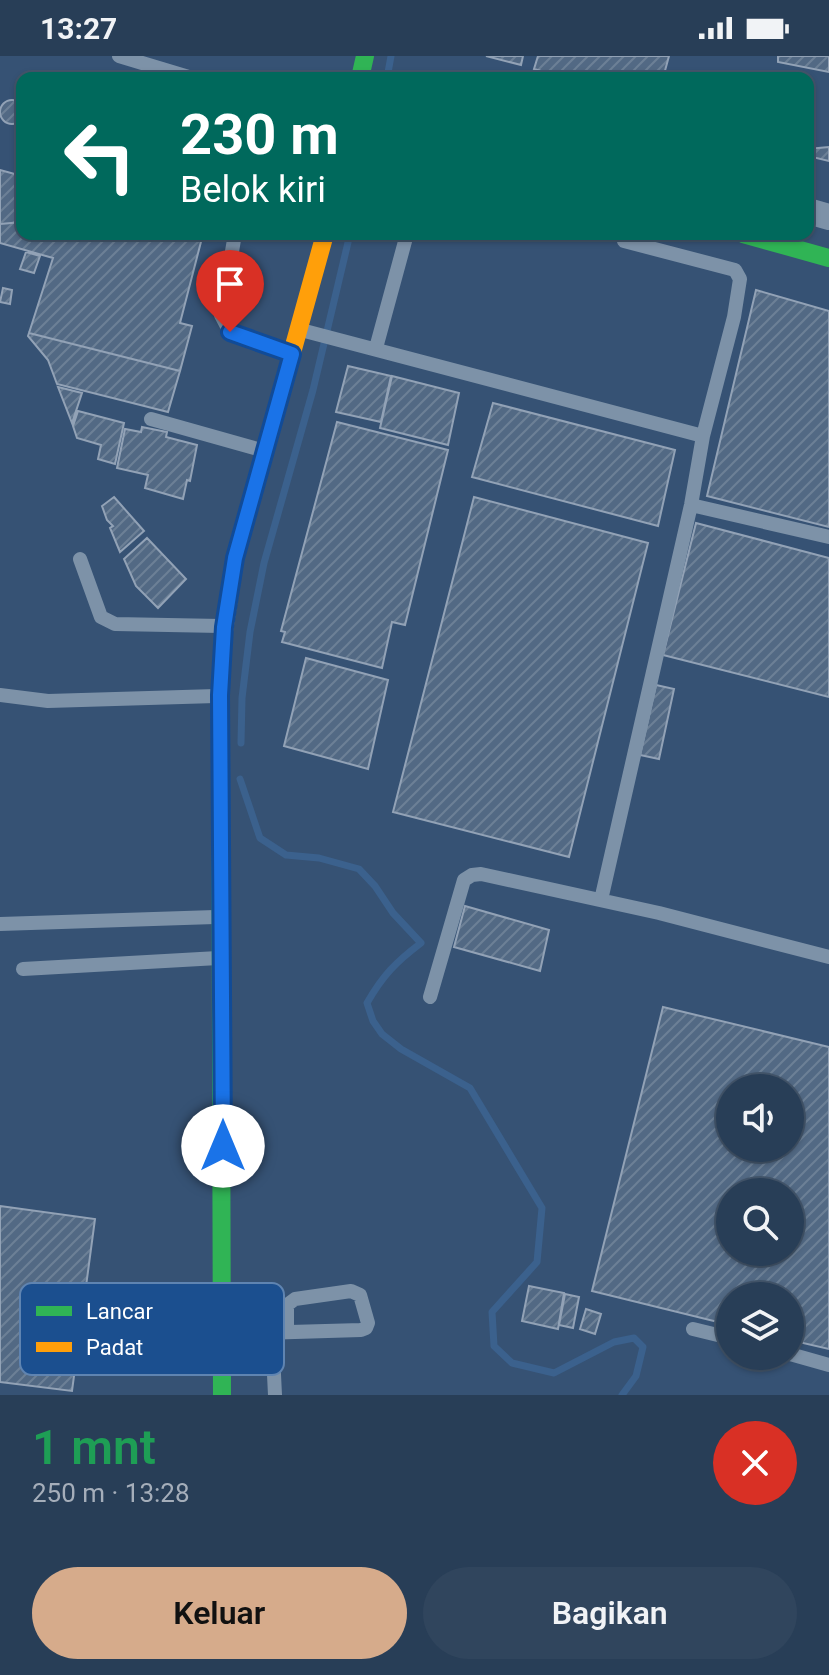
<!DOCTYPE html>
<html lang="id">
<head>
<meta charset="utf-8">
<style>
	:root { --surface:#283e57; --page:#30455d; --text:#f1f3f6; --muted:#a5aeba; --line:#44576d; --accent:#d6ab8b }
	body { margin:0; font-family:Roboto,sans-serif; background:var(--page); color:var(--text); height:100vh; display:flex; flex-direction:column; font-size:30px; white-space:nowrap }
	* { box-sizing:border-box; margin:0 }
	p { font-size:26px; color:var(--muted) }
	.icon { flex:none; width:44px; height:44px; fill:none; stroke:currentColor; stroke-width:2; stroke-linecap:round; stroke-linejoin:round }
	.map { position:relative; height:1339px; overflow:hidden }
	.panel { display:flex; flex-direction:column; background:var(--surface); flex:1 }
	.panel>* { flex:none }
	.banner { position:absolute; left:16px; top:16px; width:798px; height:168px; border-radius:16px; box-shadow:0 2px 6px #0004,0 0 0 2px var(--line); background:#00695c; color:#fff; overflow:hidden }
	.buttons { position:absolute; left:716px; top:1018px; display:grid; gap:16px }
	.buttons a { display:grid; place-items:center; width:88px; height:88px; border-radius:50%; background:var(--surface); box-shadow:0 2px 6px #0004,0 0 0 2px var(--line); font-size:40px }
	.pin { position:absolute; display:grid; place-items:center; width:68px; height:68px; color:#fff; margin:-82px -34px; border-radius:50% 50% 50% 0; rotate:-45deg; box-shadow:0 0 8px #0007 }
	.pin .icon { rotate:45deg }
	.me { position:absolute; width:88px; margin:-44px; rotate:0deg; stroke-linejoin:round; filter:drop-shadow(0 0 6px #0008) }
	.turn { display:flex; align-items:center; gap:28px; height:168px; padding:0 32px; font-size:36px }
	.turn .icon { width:104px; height:104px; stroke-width:2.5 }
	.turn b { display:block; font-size:56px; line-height:68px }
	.round { display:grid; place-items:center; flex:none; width:84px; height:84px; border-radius:42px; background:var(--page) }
	.overview { display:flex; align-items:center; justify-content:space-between; height:136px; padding:0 32px }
	h1 { font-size:48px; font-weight:600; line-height:60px; color:#1e9e55 }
	.primary-button { display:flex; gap:16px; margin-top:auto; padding:16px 32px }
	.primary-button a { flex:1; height:92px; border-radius:48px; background:var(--accent); color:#111; font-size:32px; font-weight:600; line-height:92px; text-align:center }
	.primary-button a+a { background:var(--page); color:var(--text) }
	.status { display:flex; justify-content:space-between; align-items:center; height:56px; padding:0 40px; background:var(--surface); direction:ltr }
	.status svg { height:22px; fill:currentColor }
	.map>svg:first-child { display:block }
</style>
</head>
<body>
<div class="status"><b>13:27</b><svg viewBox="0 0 49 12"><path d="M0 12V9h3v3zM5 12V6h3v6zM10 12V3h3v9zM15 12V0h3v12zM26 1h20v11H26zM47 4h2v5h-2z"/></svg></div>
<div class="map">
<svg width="829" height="1339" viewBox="0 0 829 1339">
	<defs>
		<pattern id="building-hatch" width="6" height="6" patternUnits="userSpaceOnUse" patternTransform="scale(2)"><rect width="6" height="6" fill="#526984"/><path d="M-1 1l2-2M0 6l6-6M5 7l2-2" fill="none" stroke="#6c8096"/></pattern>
	</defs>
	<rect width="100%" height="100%" fill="#365274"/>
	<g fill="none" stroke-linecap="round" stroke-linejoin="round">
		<path stroke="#3b618d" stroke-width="7" d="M387,22L391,0
			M241,687L242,642L250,576L264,507L313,334L350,178
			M240,723L260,782L286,799L319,802L359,813L375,830L393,857L421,887C396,906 383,919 367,947L373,965L382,978L401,993L470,1032L542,1152L537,1206L492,1256L494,1290L512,1307L554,1317L614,1286L634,1282L643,1291L636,1320L622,1339"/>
	</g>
	<path fill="url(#building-hatch)" stroke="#92a2b6" stroke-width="2" fill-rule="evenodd" d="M486,0H523L521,9Z
		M538,0H669L663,22H567L534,13Z
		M778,0H829V16L778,6Z
		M0 56a12 12 0 1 1 24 0a12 12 0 1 1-24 0Z
		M829,91V105L808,100V93Z
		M0,114L22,120V166L0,168Z
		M22,166V178H203L180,267L192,270L180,315L29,277L53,202L0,187V168Z
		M26,196L40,200L34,217L20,213Z
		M3,232L12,234L10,248L0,246Z
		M756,234L829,255V471L707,440Z
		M29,277L180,315L168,356L57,328L48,304L28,280Z
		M348,310L391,320L381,366L336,356Z
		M392,320L459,337L448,389L380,372Z
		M58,331L82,337L72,367Z
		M493,347L675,394L658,470L472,421Z
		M78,355L124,367L115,408L98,403L101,389L77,382L73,370Z
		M337,366L448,394L405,569L392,566L382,612L282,586L285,576L281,575Z
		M142,371L167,376L166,381L197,389L190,425L187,424L183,443L145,432L148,419L117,412L125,373L141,376Z
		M114,441L144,475L120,496L110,472L113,470L107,464L102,450Z
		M474,441L648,487L569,801L393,756Z
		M696,467L829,502V641L663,599Z
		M147,482L186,523L158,552L136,530L124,503Z
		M306,602L388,624L368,713L284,690Z
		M656,629L674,633L659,703L640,699Z
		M465,850L549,874L540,915L454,891Z
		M663,951L829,991V1293L790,1284V1240H730V1269L592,1235ZM730,1032H790V1092H730ZM730,1136H790V1196H730Z
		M0,1150L95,1163L72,1335L0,1326Z
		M529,1230L564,1237L558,1273L522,1265Z
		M565,1238L579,1241L573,1272L559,1269Z
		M586,1253L601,1258L595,1278L580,1273Z"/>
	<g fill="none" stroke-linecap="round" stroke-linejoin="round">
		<path stroke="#7d92a8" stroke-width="14" d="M119,0L192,22
			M235,178L221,259L230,276L288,297
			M624,185L735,214L740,223L734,261L703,380
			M301,274L703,380L691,449L601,844
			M376,292L407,178
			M151,363L261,394
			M691,449L829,481
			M80,503L101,561L115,568L221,570
			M0,639L48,645L216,640
			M0,868L215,861
			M23,913L218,902
			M430,941L464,824L472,819L481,818L659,857L829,901
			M693,1273L730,1282
			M272,1277L275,1339
			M224,1278L361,1274L366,1272L368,1267L360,1239L351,1235L295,1243L287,1249V1276
			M790,1298L829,1309"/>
		<path stroke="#7d92a8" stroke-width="26" d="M808,155L829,161"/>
		<path stroke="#30b455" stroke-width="18" d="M360,22L365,0
			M743,178L829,202
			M222,1339L220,639L223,582"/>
		<path stroke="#ff9f0a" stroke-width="18" d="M223,582L235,502L325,178"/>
	</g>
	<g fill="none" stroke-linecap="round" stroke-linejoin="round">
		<g stroke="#114b97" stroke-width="20">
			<path id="route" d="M223,1090L220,639L224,571L235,502L292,298L230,276"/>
		</g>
		<use href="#route" stroke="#1a73e8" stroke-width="14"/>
	</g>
	<rect x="20" y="1227" width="264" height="92" rx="12" fill="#1b4f8f" stroke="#5f84b1" stroke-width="2"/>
	<rect x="36" y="1250" width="36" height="10" fill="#30b455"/>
	<rect x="36" y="1286" width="36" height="10" fill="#ff9f0a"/>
	<g font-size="22" fill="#fff">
		<text x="86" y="1263">Lancar</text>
		<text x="86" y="1299">Padat</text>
	</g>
</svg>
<div class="buttons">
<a><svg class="icon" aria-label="sound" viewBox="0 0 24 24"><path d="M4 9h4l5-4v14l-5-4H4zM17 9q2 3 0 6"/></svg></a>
<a><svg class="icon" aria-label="search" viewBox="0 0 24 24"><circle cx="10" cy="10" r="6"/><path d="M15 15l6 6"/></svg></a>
<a><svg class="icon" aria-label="layers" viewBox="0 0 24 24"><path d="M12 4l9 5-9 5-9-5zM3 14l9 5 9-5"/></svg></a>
</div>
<div class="pin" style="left:230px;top:276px;background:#d93025"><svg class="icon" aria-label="arrive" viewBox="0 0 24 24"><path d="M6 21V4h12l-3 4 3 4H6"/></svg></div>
<svg class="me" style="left:223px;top:1090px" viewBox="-20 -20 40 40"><circle r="19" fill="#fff"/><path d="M0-13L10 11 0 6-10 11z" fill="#1a73e8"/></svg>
<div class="banner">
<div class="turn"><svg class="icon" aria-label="left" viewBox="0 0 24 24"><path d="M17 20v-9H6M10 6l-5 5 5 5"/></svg><div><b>230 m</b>Belok kiri</div></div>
</div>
</div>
<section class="panel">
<div class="overview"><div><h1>1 mnt</h1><p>250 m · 13:28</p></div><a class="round" style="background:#d93025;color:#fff"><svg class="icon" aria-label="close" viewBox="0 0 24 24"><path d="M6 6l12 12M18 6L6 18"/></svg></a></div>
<div class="primary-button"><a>Keluar</a><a>Bagikan</a></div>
</section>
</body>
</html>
